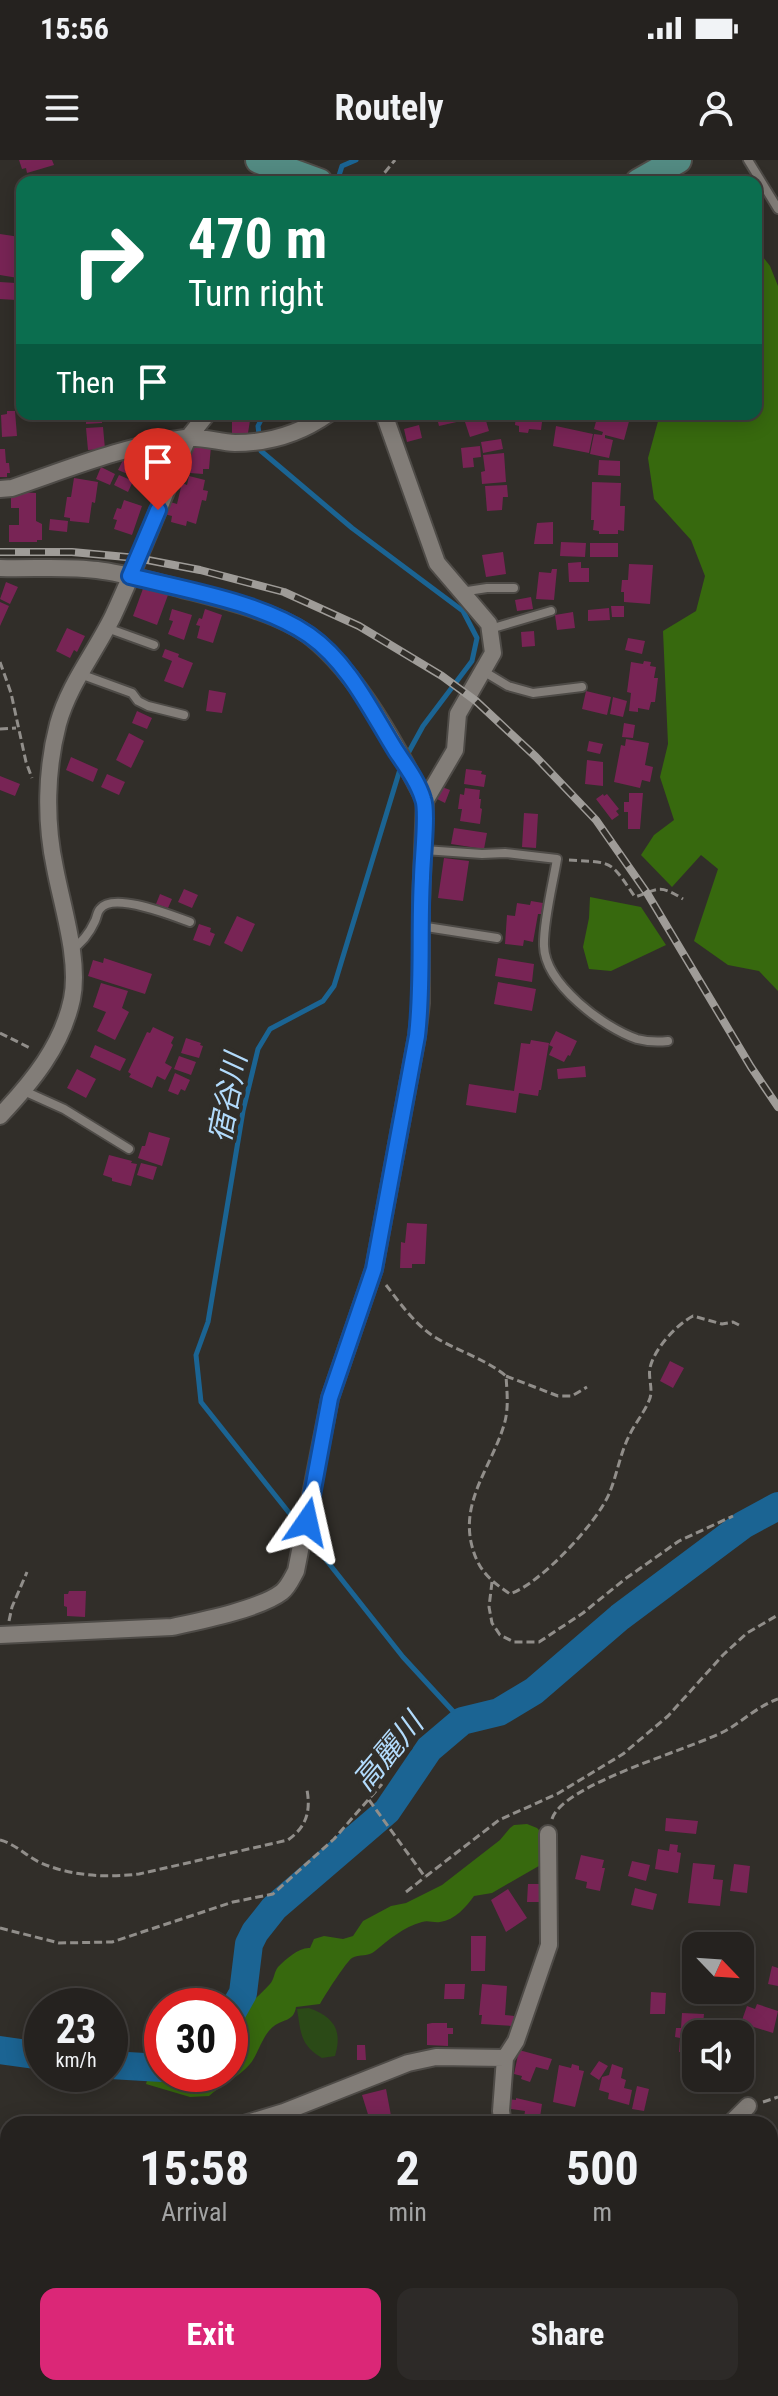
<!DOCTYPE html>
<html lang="en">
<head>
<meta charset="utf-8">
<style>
	:root { --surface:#25221f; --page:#2d2a28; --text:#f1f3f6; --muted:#a3a4a4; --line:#423f3d; --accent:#db2777 }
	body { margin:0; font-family:"Roboto Condensed","Noto Sans JP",sans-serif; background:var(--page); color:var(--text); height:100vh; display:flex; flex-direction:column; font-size:30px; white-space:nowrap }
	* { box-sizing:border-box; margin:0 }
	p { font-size:26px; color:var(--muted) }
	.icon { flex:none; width:44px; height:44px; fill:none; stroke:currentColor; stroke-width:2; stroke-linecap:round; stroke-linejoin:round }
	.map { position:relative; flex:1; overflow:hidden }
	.sheet { position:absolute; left:0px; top:1956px; width:778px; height:280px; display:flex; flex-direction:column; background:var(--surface); border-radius:24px 24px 0 0; box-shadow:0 4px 20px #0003,0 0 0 2px var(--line) }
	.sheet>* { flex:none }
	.top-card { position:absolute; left:16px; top:16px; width:746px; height:244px; border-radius:16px; box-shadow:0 4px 20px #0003,0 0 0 2px var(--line); background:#0b6e4f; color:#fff; overflow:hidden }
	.needle { width:52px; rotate:115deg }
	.controls { position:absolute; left:682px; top:1772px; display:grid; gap:16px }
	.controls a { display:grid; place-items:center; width:72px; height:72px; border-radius:16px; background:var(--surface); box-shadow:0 4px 20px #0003,0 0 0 2px var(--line); font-size:40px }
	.speed { position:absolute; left:24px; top:1828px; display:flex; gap:16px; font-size:40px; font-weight:700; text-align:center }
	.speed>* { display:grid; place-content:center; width:104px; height:104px; border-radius:50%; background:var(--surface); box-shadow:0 4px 20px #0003,0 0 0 2px var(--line); line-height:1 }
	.speed small { font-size:20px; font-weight:400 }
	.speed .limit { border:12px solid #d22; background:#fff; color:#111 }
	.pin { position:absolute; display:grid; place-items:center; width:68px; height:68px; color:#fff; margin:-82px -34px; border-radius:50% 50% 50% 0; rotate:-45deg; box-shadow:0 0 8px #0007 }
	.pin .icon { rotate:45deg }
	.me { position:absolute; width:88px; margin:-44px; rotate:11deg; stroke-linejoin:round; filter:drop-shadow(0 0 6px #0008) }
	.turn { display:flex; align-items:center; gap:28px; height:168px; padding:0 40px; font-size:36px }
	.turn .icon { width:104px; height:104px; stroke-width:2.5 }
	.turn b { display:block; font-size:56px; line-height:68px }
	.then { display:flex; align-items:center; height:76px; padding:0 40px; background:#0003; gap:16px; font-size:30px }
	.eta { display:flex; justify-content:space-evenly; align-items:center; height:136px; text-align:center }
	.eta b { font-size:48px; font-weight:700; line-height:56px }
	.action { display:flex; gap:16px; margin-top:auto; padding:16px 40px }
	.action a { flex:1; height:92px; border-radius:16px; background:var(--accent); color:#fff; font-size:32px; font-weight:700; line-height:92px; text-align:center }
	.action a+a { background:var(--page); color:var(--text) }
	.status { display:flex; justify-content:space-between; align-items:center; height:56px; padding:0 40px; background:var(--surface); direction:ltr }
	.status svg { height:22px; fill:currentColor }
	header { display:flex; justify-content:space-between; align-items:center; height:104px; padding:0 40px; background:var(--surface); font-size:36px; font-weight:700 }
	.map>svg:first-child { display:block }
</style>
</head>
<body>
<div class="status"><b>15:56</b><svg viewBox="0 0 49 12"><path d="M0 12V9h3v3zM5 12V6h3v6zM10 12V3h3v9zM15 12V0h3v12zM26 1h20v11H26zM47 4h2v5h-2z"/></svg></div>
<header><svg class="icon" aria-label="menu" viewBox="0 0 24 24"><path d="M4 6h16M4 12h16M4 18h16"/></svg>Routely<svg class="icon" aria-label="person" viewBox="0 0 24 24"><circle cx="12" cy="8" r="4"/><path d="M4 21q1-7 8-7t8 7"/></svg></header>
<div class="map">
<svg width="778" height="2236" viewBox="0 0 778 2236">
	<rect width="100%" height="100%" fill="#312e29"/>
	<path fill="#2b4a17" d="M309,1848C333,1857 343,1869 335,1896L322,1898C300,1885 301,1873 297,1849Z"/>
	<path fill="#37690e" d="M756,88L770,106L778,126V831L759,811L728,805L694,781L718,709L701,695L672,727L641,695L654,675L674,660L660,617L668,584L663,471L696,451L705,416L691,380L654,339L648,298L660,254H756Z
		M590,737L641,747L666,785L611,811L589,809L583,787L589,758Z
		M527,1664L537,1668L543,1674L544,1703L492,1733L474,1736C466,1747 455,1760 440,1762C434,1763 428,1760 422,1762C403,1767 390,1779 375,1791C369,1797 359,1794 352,1798C346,1802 325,1835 320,1844L296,1847C294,1861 284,1859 274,1866C262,1875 259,1893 250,1904C239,1917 221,1925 209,1936L190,1937L146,1924L148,1917L158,1914H230V1885L235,1883L238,1872L240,1849C251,1843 261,1834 270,1824C274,1820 274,1812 278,1807C286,1799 299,1787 310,1788L314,1779L324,1776L343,1779L353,1776L363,1761L391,1746L406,1743L442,1725L500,1680L510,1668L514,1665Z"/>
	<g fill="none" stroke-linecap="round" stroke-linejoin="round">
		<path stroke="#1b6493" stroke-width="5" d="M337,22L342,6L356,0
			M264,254L258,266L261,291L352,368L463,451L477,478L472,501L423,566L406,597
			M302,1369L201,1242L196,1195L208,1162L243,951L258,889L270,869L323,841L334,826L401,606
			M308,1377L403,1497L462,1561"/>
		<path stroke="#1b6493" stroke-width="28" d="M230,1856L243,1833L249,1784L255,1772L274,1748L387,1651L429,1589L462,1561L499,1552L534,1531L620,1457L743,1365L778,1346
			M0,1890L42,1896
			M110,1905L162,1908"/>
	</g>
	<path fill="#782455" d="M19,0H52L54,5L27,13L26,8L22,9Z
		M0,74L20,77L17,96L21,97L18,118L0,115Z
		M0,122L16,123V140L0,139Z
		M7,251H15L17,276L2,277L1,255L7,254Z
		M86,254H102V263L86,264Z
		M228,254H251L248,273H232V259H227Z
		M436,254H459L461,261L439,266Z
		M469,254H484L489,271L470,277L463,256Z
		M516,254H543L541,270L529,269L528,273L519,272V266L515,265Z
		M598,254H631L624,280L605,275V278L613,280L609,298L590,294L594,274L602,275L603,272L594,269Z
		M419,265L422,278L407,282L404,269Z
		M556,266L593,274L589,293L553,286Z
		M103,267L105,289L88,290L86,268Z
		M501,279L503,289L483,293L481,282Z
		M192,284L211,286L209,309H203V314L190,313Z
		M480,286L481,297L473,298L474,307L463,308L461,288Z
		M0,289H5L6,303H9L10,313H7V317H0Z
		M504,293L506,322L482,324L481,312L485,311L483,295Z
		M125,296L141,303L135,317L118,310Z
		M599,300L620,301V316L598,315Z
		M101,307L115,314L110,325L96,319Z
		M119,315L133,321L128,332L114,325Z
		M189,316L205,320L203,330L208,331L206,341L202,340L196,364L187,361L186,366L171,362L172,356L164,354L167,341L177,344L182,323L187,325Z
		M74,318L98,322L95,343L92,342L89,363L70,361V358L64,357L67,337H71Z
		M592,322L621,323L620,346H625L624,371L618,370V374H599V371L593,370L594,360H591Z
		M507,325L508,337H503L502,350L487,351L485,326Z
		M19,332L36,333V361L42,364V380H37V382H9V365H19V348H11V335H20Z
		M124,340L142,346L132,375L114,369L117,360L113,359L117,348L121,349Z
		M50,359L68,361L67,372L49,370Z
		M553,362V384H534L537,363Z
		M561,382L586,383L585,397L560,396Z
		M590,383H618V397H590Z
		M503,392L506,414L486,417L482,395Z
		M581,402V408H589V422H569L568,403Z
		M629,404L653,405L650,444L624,442V432H621L622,420H628Z
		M552,409H557L554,440L536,439L539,412L551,413Z
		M6,422L18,427L10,444L0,439Z
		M144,426L168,435L157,465L133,456Z
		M531,437L533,449L517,451L515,440Z
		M0,442L9,446L0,466Z
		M611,446H624V457H612Z
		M609,448L610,460L588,461V450Z
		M172,449L192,455L184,480L168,474L173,461L169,460Z
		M205,449L222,455L213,483L197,478L200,466L196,465L199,458L202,459Z
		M573,452L575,468L557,470L555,455Z
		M67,468L85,476L77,492L74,490L70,498L56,491Z
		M534,471L535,486L522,487L521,472Z
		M628,478L645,481L642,494L625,490Z
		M165,489L179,494L178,497L193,503L183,528L164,521L172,501L162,497Z
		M644,501L651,502L650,506L656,507L654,518H658L655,542H651L649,550L638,548V552L629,551L631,533L627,532L631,502L643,504Z
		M209,530L226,533L222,553L206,551Z
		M586,531L611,537L607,555L582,549Z
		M613,537L627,541L623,557L610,554Z
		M137,551L152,558L147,569L132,563Z
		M624,563L635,565L633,578L622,577Z
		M129,573L144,581L131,608L116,600Z
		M626,579L649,583L645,605L653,607L650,622L642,620L640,628L614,622L621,585L625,586Z
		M589,581L603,584L600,594L587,591Z
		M71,597L98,609L93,622L66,610Z
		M587,600L603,602V626L585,624Z
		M466,609L482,611L481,614L486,615L484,627L464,624Z
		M107,614L125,622L119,635L101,627Z
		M0,616L20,624L15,636L0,630Z
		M442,627L450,630L445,643L437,639Z
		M465,628L480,630L479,639H481L480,648L482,649L480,664L460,661L462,649H458L460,634L464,635Z
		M629,633H643L640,669H628V652H624V642H629Z
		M603,634L604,636L607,634L619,649L616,651L619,655L612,660L596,639Z
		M524,653L538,654L536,688L522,687Z
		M454,668L487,673L484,689L451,684Z
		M444,698L469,701L463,741L438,738Z
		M184,729L198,735L192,748L178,742Z
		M160,734L172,739L168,748L156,744Z
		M531,741L543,743L541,754H538L533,782L524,780L523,786L505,784L507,755L515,756L517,743L530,745Z
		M237,756L255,764L242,792L224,783Z
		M199,764L211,768L210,772L215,774L210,786L193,780Z
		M104,798L152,814L145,834L88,816L93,800L103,803Z
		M498,798L534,804L532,822L495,816Z
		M498,822L536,829L532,851L494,844Z
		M101,823L128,831L122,848L129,852L115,880L97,871L106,852L93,847Z
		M153,867L174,877L171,883L173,885L165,903L172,907L165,920L157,916L152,928L129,917L131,914L128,912L147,872L150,873Z
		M556,871L577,881L570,896L568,895L564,902L549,895L553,887L549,885Z
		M186,878L201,883L200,885L203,886L199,898L181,893Z
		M531,880L549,883L541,930H539L538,936L519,933L516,953L466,945L469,924L514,931L521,883L530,884Z
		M95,885L126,899L120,911L90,897Z
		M179,896L196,902L191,915L174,909Z
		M585,906L586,917L558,919L557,909Z
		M77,909L96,919L86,938L67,928Z
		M175,913L190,920L185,931L181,929L178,935L168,931Z
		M149,972L170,978L162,1006L138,998L142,986H145Z
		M109,995L132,1001L131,1003L137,1004L131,1026L112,1021V1018L103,1015Z
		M141,1003L157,1007L153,1020L137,1015Z
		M407,1063L427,1064L425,1104H412V1108H400L401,1082L405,1083Z
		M670,1201L684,1208L673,1228L660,1221Z
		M69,1431H86L85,1457L67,1456V1447L64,1446V1434H68Z
		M666,1658L698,1661L696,1674L665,1671Z
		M670,1684L678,1685L677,1692L681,1693L678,1713L655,1709L658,1689L669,1691Z
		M581,1695L604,1700L602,1708H605L600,1731L586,1728L587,1722L575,1719Z
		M632,1701L650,1705L646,1721L628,1716Z
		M693,1703L715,1705L713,1719L723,1720L720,1746L688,1743Z
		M734,1704L750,1706L747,1733L730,1731Z
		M528,1724H543L542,1742H527Z
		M635,1728L657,1734L653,1750L631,1745Z
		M508,1729L527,1758L506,1772L491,1740Z
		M471,1776H486L485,1811H471Z
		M772,1806L778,1808V1826L768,1824Z
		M445,1824H465L464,1839H444Z
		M482,1824L507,1826L505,1855L514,1856L513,1866L481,1864L482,1855H479Z
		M651,1832L666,1833L665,1854H650Z
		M757,1844L778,1851L773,1873L741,1863L747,1846L755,1849Z
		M682,1853L704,1854L702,1874H696V1893L679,1892L680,1878L675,1877L676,1868H681Z
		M432,1863H447V1868H453V1874H448V1886L427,1885V1864Z
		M357,1885H365L366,1900H357Z
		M519,1890L552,1899L548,1910L536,1907L530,1922L521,1919L522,1916L514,1914Z
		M599,1901L608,1906L599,1920L590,1914Z
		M572,1904L579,1906V1910L584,1911L575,1947L553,1942L559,1905L571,1908Z
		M612,1904L623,1908L621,1918L626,1920L624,1928L632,1930L629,1945L608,1939L609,1933L599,1930L602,1917L609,1915Z
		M637,1926L649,1929L644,1951L632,1949Z
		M386,1929L392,1961L371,1964L362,1935Z
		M516,1938L542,1944L539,1964H523L525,1951L505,1948L507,1939L516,1940Z
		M631,1956L634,1958L635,1964H619V1958Z
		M771,2193L778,2195L777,2234L757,2229L770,2228Z
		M299,2228H325V2236H301Z
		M352,2228H374L373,2236L355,2235L351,2233Z
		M720,2228H746L745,2236H718Z"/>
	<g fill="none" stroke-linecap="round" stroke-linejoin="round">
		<g stroke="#4e4b47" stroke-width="12">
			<path id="lane" d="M748,0L778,49
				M461,432L487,428H514
				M107,468L154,485
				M490,469L551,451
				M483,511L508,526L533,533L582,527
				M80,514L132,533L138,541L148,546L184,555
				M424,690L482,694L505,693L557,699C553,723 543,763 544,786C545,824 604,868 637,879C648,882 658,882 668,881
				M420,766L497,778
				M71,790C82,783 90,772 95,761C97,757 97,752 100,749C113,731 173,756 190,762
				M24,931L64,949L129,989
				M619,2228L646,2233L657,2228
				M598,2236L615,2228"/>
		</g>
		<g stroke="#4e4b47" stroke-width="20">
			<path id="street" d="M0,329L12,328C68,309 126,285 185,278C201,276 218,282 235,283C268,283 301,273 328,254
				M0,408C32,409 66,406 97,410C123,413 149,421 175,427C216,438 277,451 311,477C358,514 398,588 425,641
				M0,956C32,922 62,886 72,839C80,800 62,746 55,708C45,661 46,610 58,564C69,524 95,493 113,456C140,398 163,337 188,278L207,254
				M0,1475L172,1467C200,1461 260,1449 282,1432C289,1426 292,1418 296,1411L330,1238L374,1109L417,876L421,843V742L425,641L455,590L458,554L493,493L489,464L437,403L384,254
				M244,1964L284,1952L408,1903L436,1897L505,1898
				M503,1964L501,1951L505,1898L516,1881L549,1785L548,1674
				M730,1964L748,1946
				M770,2035L778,2044
				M157,2236L161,2228
				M492,2236L495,2228"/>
		</g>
		<g stroke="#4e4b47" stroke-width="30">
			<path id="primary" d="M259,0L319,22
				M639,22L678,0"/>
		</g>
		<path stroke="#918e8a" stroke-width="3" stroke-dasharray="8 4" stroke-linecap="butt" d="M377,22L395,0
			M0,502L11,533L26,602L32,618
			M0,569L16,568
			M569,700C614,703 609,699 635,737C659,729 659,724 683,739
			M0,873L32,889
			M386,1125C399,1142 415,1164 433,1176C457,1191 484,1198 506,1216C507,1232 509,1249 504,1265C492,1305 462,1339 471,1382C477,1409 488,1419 510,1434C541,1423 596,1364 609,1334C617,1315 620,1294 629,1276C635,1263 645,1252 650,1238C653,1228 648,1218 650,1208C654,1189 676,1165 693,1156L722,1164L733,1162L739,1165
			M506,1216L558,1236H572L587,1227
			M492,1422L489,1447L492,1463L500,1475L514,1482H539L583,1453L625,1419L679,1381L733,1356
			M9,1461L12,1447L27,1412
			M369,1640L425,1717L499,1660L557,1634L623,1594L668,1556L723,1495L747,1473L778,1455
			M552,1659C563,1624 689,1590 725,1571C743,1561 758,1546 778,1539
			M0,1680C15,1684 25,1695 39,1702C69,1716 106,1718 139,1714L288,1680C306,1667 311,1652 307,1630
			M406,1732L425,1717
			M0,1768L59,1783L112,1782L233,1742L273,1734L334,1679L382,1624
			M763,1942L778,1937"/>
		<use href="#lane" stroke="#827d78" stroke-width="8"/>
		<use href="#street" stroke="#827d78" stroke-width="16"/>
		<use href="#primary" stroke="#538b83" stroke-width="26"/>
		<g stroke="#9f9c98" stroke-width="8">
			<path id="rail" d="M0,392H72L137,398L200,410L284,432L359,466L442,516L476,541L536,597L596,660L647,733L751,907L778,947"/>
		</g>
		<use href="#rail" stroke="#312e29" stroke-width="5" stroke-dasharray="15" stroke-linecap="butt"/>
	</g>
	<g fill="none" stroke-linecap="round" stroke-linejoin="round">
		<g stroke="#114b97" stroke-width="20">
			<path id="route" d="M158,350L130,416C186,430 261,442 309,475C349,503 371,551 396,591C406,606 418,622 423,639C428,651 422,702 422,718C419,771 423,824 417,876L374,1109L330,1238L307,1362"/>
		</g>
		<use href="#route" stroke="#1a73e8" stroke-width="14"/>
	</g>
	<g text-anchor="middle" stroke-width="8" stroke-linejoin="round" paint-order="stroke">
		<g font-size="30" font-style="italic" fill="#b2dbfc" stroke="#312e29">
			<text transform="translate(228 938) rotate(-79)" y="10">宿谷川</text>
			<text transform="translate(388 1592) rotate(-50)" y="10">高麗川</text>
		</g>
	</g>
</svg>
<div class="controls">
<a><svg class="needle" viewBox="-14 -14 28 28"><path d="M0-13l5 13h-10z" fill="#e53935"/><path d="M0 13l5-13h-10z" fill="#a3a4a4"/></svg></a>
<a><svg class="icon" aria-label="sound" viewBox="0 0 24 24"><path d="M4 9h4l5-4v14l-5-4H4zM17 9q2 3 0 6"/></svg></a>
</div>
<div class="speed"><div>23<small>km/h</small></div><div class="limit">30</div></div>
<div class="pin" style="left:158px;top:350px;background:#d93025"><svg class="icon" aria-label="arrive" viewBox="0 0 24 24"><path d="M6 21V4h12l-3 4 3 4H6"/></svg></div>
<svg class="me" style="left:307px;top:1362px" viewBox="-20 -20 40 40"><path d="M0-17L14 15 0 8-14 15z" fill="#1a73e8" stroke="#fff" stroke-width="4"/></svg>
<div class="top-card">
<div class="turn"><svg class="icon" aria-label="right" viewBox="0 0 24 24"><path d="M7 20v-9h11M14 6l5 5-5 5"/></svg><div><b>470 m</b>Turn right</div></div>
<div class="then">Then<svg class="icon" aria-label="arrive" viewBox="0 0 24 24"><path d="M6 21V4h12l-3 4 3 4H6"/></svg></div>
</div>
<section class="sheet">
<div class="eta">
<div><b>15:58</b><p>Arrival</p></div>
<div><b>2</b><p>min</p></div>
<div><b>500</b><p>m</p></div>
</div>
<div class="action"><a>Exit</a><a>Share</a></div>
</section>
</div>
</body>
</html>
